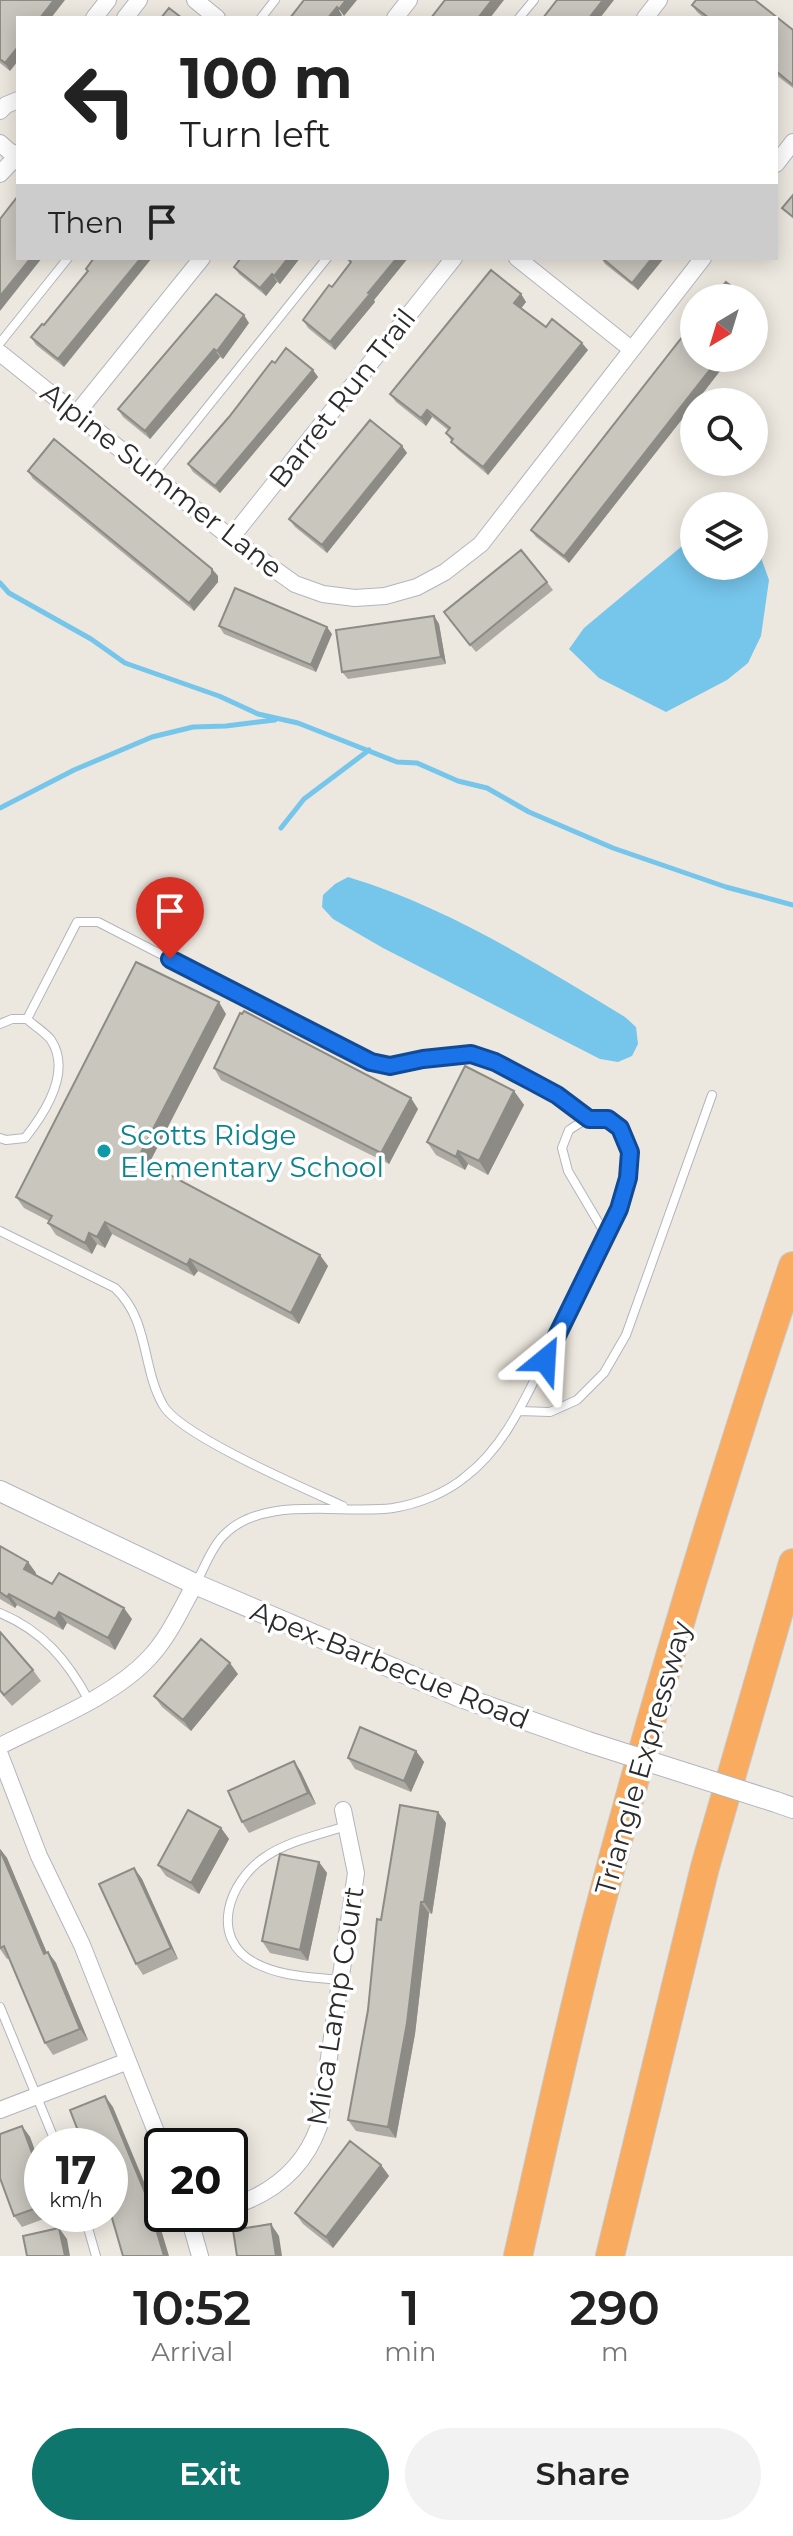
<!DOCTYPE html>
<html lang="en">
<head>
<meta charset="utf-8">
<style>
	:root { --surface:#fff; --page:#f2f2f2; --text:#222; --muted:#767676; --accent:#0f766e }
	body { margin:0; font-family:Montserrat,sans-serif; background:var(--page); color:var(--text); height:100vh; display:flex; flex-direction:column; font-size:30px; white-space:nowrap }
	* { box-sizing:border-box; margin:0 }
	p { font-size:26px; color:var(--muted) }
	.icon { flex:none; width:44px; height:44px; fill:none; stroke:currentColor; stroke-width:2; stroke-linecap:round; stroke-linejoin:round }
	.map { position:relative; height:2256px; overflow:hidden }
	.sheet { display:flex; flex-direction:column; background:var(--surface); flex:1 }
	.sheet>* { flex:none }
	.banner { position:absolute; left:16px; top:16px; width:762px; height:244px; border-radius:0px; box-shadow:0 4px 20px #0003; background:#fff; color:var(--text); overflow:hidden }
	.needle { width:52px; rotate:218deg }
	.buttons { position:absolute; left:680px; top:284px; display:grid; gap:16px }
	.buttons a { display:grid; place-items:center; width:88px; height:88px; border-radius:50%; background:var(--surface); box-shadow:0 4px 20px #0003; font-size:40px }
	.speed { position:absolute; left:24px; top:2128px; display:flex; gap:16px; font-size:40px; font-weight:700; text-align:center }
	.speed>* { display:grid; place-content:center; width:104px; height:104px; border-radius:50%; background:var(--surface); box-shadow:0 4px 20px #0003; line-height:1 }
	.speed small { font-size:20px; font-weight:400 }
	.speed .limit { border:4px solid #111; border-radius:12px; background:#fff; color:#111 }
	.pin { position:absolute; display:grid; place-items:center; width:68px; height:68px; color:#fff; margin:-82px -34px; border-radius:50% 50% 50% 0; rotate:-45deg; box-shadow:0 0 8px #0007 }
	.pin .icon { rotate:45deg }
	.me { position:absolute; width:88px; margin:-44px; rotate:27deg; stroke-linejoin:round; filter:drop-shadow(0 0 6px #0008) }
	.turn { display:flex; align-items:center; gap:28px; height:168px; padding:0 32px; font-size:36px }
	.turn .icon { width:104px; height:104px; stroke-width:2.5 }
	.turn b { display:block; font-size:56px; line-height:68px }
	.then { display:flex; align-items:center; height:76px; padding:0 32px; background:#0003; gap:16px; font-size:30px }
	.eta { display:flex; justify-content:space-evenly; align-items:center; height:136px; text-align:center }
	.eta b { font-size:48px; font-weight:600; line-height:56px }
	.action { display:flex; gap:16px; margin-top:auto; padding:16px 32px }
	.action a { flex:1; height:92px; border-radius:48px; background:var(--accent); color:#fff; font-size:32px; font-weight:600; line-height:92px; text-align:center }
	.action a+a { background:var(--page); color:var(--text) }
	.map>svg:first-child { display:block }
</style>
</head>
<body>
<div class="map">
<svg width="793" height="2256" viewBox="0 0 793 2256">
	<rect width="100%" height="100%" fill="#ede8df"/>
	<path fill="#76c5eb" d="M694,536V566H754V547L758,549L769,580L761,636L748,663L727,680L666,712L599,678L569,649L584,628Z
		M348,877C447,907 538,964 625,1017L636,1027L638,1044L632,1056L618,1062L600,1059L383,948L333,919L322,907L323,895L335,884Z"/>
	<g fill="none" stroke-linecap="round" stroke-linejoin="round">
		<path stroke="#76c5eb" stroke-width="5" d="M0,583L9,593L91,639L125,663L219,696L258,714L298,723L397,762L417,763L458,781L487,788L529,812L613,848L726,887L793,905
			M0,808L74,770L152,737L193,727L226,726L275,720
			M281,828L304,799L369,750"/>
		<g stroke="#b2b5bf" stroke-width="10">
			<path id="service" d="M261,18L275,0
				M519,18L534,0
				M0,343L68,258
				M153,475L327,258
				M27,1019L77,922H98L371,1062C404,1068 435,1053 469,1054C502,1056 562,1099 589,1119
				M0,1024L12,1019H27C34,1026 45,1032 51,1040C72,1072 45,1113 25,1138L6,1140L0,1138
				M0,1231L115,1288C150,1321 141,1366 163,1405C179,1435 308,1490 343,1506
				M519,1411L550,1412L577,1400L604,1373L626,1335L712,1095
				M196,1583C204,1569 211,1548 223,1536C262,1494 341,1515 393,1508C418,1504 446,1493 465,1477C506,1446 526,1396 549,1351C568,1313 588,1275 607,1237C615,1218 625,1198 628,1177C632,1153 625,1110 591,1118C584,1119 576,1126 569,1130L562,1148L568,1171L607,1237
				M0,1613C43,1631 68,1661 89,1701
				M340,1980C313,1977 281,1977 255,1963C208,1938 229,1881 265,1857C288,1841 319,1835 346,1826
				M0,2007L57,2146
				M84,2214L96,2256"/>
		</g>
		<g stroke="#b2b5bf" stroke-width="18">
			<path id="minor" d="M195,0L217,18
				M94,18L108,0
				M125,18L139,0
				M395,18L409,0
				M645,18L659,0
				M0,111L6,105L18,100
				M0,143L9,151L18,155
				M776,164L793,142
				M0,174L18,155
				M517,258L631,349
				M0,353L231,538L295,584L323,594L355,598L385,596L417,587L445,572L481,544L703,258
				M77,413L202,258
				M231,538L454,258
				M0,1746C47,1722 113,1697 149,1658C169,1637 181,1609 195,1584
				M0,1755L39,1856L82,1945L162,2147
				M0,2110L128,2061
				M230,2207C272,2194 304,2168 319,2126L356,1873L343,1810
				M188,2214L200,2256
				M190,2220L209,2214"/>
		</g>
		<g stroke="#b2b5bf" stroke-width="22">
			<path id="tertiary" d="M0,1491L195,1584L458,1696L588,1742
				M776,1802L793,1808"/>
		</g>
		<g stroke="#c8c8c8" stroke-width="30">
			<path id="motorway" d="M518,2256C543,2146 567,2036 595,1926C653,1704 720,1484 793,1266
				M610,2256L705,1867L793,1563"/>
		</g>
		<use href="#service" stroke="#fff" stroke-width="8"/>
		<use href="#minor" stroke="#fff" stroke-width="16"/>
		<use href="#tertiary" stroke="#fff" stroke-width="20"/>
		<use href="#motorway" stroke="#f9ab5f" stroke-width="28"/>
		<g stroke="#b2b5bf" stroke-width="22" stroke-linecap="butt">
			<path id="tertiary-bridge" d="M588,1742L776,1802"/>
		</g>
		<use href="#tertiary-bridge" stroke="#fff" stroke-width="20"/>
	</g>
	<path fill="#adaaa3" d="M0,0L10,71L0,63Z
		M696,0H755L793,30V88L776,75V18H704L697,12L692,5Z
		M300,258L280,284L277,282L266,296L239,274L234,267Z
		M351,258H408L374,300L375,302L335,350L308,328L303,320L351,263L349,260Z
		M601,258H664L638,290L605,264Z
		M88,271L64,367L36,345L31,337L44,325Z
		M521,294L526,302L521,308L546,327L588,350L488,475L457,449L446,433L448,430L432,417L426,426L396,402L390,394Z
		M249,323L223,359L220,357L150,439L123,417L118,409Z
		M730,358L696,402H694V404L569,563L536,537L531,530Z
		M275,363L313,370L318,377L220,493L193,472L188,464Z
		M402,446L407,453L327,553L295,527L289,519Z
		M28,471L212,569L218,576V582L194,611L33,479Z
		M547,582L553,590L476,652L449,620Z
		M434,616L439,624L446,664L348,679L342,672Z
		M219,626L332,634L316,672L224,634Z
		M226,1014L149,1164L328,1266L299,1324L198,1271L194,1276L112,1234L105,1248L97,1244L92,1254L56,1235L48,1223L49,1221L24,1208L16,1197Z
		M214,1068L418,1109L389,1164L221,1080Z
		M514,1091L524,1105L488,1175L468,1164L465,1170L436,1155L427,1142Z
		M0,1546L28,1562L36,1573L35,1575L52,1584L132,1619L115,1650L67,1623L63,1630L17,1605L15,1608L0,1599Z
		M0,1632L33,1670L41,1681L12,1706L0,1692Z
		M238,1674L191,1731L162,1707L154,1696Z
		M416,1751L424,1762L411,1792L355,1769L348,1758Z
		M294,1761L301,1772L316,1804L249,1833L242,1822Z
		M438,1812L446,1823L432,1914L429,1913L415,2034L396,2138L356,2131L348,2120L368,2010L381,1920Z
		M221,1828L229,1839L199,1894L166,1876L158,1865Z
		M0,1849L7,1858L47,1953L48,1952L56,1963L88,2040L53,2055L45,2043L10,1958L7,1959L0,1949Z
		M319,1862L327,1873L308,1961L270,1953L262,1941Z
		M134,1868L142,1879L178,1959L143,1975L136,1964Z
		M22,2126L30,2137L42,2170V2214H57L22,2227L14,2216Z
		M381,2165L389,2176L333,2248L303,2224L295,2213Z"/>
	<path fill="#8d8b85" d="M54,0H65L51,18H40Z
		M346,0H357L344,16L339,9Z
		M492,0H504L490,18H478Z
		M603,0H614L600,18H589Z
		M337,7L342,15L340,18H328Z
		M18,47V61L10,71L5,63Z
		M31,258H42L0,311V296Z
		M141,258H152L64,367L58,359Z
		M288,258H300L280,284L274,276Z
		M397,258H408L374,300L375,302L335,350L330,342L368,293Z
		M652,258H664L638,290L632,283Z
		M272,274L277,282L266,296L260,288Z
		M521,294L526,302L520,310L514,303Z
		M759,307L764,315L754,328V313Z
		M244,315L249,323L223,359L217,351Z
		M582,343L588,350L488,475L483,467Z
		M214,349L220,357L150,439L145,431Z
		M719,358H730L696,402H694V404L569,563L564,556Z
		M313,370L318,377L220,493L215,486Z
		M427,410L432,417L426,426L421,418Z
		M402,446L407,453L327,553L322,545Z
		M212,569L218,576V582L194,611L189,603Z
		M434,616L439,624L446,664L441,657Z
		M327,627L332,634L316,672L311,665Z
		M219,1002L226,1014L146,1169L138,1158Z
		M514,1091L524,1105L488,1175L479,1161Z
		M411,1098L418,1109L389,1164L381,1153Z
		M458,1151L468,1164L465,1170L456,1157Z
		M105,1222L112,1234L105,1248L97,1237Z
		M89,1233L97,1244L92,1254L85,1243Z
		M320,1255L328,1266L299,1324L291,1313Z
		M190,1259L198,1271L194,1276L187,1265Z
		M28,1562L36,1573L32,1580L24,1569Z
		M9,1594L17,1605L15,1608L7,1597Z
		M124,1608L132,1619L115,1650L108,1638Z
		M59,1612L67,1623L63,1630L55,1619Z
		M230,1663L238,1674L191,1731L183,1720Z
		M416,1751L424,1762L411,1792L404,1781Z
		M294,1761L301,1772L316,1804L308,1793Z
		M438,1812L446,1823L432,1914L424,1902Z
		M221,1828L229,1839L199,1894L191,1883Z
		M0,1849L7,1858L52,1965L44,1954Z
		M319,1862L327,1873L308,1961L300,1950Z
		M134,1868L142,1879L178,1959L171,1948Z
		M421,1902L429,1913L415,2034L396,2138L388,2127Z
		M48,1952L56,1963L88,2040L80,2029Z
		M105,2096L113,2107L154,2206L169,2256H164Z
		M22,2126L30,2137L42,2170V2180Z
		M381,2165L389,2176L333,2248L326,2237Z
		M271,2224L279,2236L282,2256H276Z
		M59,2228L67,2239L70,2256H65Z"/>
	<path fill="#c9c6be" stroke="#8d8b85" stroke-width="2" d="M0,0H54L40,18H18V47L5,63L0,59Z
		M304,0H346L339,9L337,7L328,18H290Z
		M445,0H492L478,18H431Z
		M557,0H603L589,18H543Z
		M696,0H755L793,30V85L776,71V18H709L692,5Z
		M169,8L182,18H161Z
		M793,195V217L782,208Z
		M18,196V258H31L0,296V219Z
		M94,258H141L58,359L31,337L42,324L44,325L88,271L86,269Z
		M241,258H288L274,276L272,274L260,288L234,267Z
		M351,258H397L368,293L370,294L330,342L303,320L329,285L332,287L351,262L349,260Z
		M602,258H652L632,283Z
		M491,270L521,294L514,303L546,327L552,319L582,343L483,467L451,442L453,439L446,433L450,428L427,410L421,418L390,394Z
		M726,282L747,298H713Z
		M216,294L244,315L217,351L214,349L145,431L118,409Z
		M754,304L759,307L754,313Z
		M694,322V358H719L564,556L531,530Z
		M286,348L313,370L215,486L188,464L229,417L272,361L275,363Z
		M370,420L402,446L322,545L289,519Z
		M54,439L212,569V574L189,603L28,471Z
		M521,550L547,582L470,645L444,612Z
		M235,588L327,627L311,665L219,626Z
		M434,616L441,657L342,672L336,630Z
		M136,962L219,1002L138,1158L320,1255L291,1313L190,1259L187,1265L105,1222L97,1237L89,1233L85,1243L48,1223L52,1216L16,1197Z
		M244,1011L411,1098L381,1153L214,1068L240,1013L242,1014Z
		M465,1066L514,1091L479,1161L458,1151L456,1157L427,1142Z
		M0,1546L28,1562L24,1569L52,1584L59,1573L124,1608L108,1638L59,1612L55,1619L9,1594L7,1597L0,1592Z
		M0,1632L33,1670L4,1695L0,1690Z
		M201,1639L230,1663L183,1720L154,1696Z
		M360,1727L416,1751L404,1781L348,1758Z
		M294,1761L308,1793L242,1822L228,1791Z
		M400,1805L438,1812L424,1902H421L407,2023L388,2127L348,2120L368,2010L377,1919L381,1920Z
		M188,1810L221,1828L191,1883L158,1865Z
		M0,1850L44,1954L48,1952L80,2029L45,2043L4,1946L0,1948Z
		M280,1854L319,1862L300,1950L262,1941Z
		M134,1868L171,1948L136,1964L99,1884Z
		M105,2096L146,2195L164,2256H123L110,2211V2146H84L70,2110Z
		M22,2126L42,2180V2206L14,2216L0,2178V2134Z
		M350,2141L381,2165L326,2237L295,2213Z
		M271,2224L276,2256H237L233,2230Z
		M59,2228L65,2256H27L23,2236Z"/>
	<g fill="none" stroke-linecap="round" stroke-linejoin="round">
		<g stroke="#114b97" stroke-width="20">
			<path id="route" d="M170,959L371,1062L390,1066L423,1059L471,1054L495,1062L531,1081L557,1095L589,1119H608L620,1128L630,1152L628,1178L619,1209L545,1360"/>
		</g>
		<use href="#route" stroke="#1a73e8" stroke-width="14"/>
	</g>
	<circle fill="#0f9aa8" stroke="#fff" stroke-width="3" cx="104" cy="1151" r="8"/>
	<g text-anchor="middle" stroke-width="7" stroke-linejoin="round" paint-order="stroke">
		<g font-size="28" fill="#2c2c2c" stroke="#fff">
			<text transform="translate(342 398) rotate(-52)" y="10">Barret Run Trail</text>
			<text transform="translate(162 480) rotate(38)" y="10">Alpine Summer Lane</text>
			<text transform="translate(390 1665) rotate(22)" y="10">Apex-Barbecue Road</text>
			<text transform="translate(643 1758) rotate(-74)" y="10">Triangle Expressway</text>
			<text transform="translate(335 2006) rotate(-81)" y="10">Mica Lamp Court</text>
		</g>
		<g font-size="28" fill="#0d838f" stroke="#fff" text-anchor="start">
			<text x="120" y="1145">Scotts Ridge<tspan x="120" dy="32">Elementary School</tspan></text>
		</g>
	</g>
</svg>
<div class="buttons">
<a><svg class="needle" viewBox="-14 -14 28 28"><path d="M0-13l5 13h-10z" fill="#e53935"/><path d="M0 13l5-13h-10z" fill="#767676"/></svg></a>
<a><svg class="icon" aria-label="search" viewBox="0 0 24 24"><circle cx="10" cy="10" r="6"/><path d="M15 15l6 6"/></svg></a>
<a><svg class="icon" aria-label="layers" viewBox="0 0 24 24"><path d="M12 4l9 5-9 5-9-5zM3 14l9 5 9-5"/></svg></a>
</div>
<div class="speed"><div>17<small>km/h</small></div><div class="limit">20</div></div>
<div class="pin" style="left:170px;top:959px;background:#d93025"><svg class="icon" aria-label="arrive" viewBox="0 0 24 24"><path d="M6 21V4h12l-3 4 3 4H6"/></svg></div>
<svg class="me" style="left:545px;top:1360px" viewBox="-20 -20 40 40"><path d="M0-17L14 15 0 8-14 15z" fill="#1a73e8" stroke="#fff" stroke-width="4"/></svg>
<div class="banner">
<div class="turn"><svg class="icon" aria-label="left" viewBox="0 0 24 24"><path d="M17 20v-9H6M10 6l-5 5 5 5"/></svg><div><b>100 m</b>Turn left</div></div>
<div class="then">Then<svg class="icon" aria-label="arrive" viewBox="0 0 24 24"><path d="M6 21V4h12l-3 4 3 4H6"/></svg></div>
</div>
</div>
<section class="sheet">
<div class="eta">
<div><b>10:52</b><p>Arrival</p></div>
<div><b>1</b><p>min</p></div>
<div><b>290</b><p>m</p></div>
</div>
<div class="action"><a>Exit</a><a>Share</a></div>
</section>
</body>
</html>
